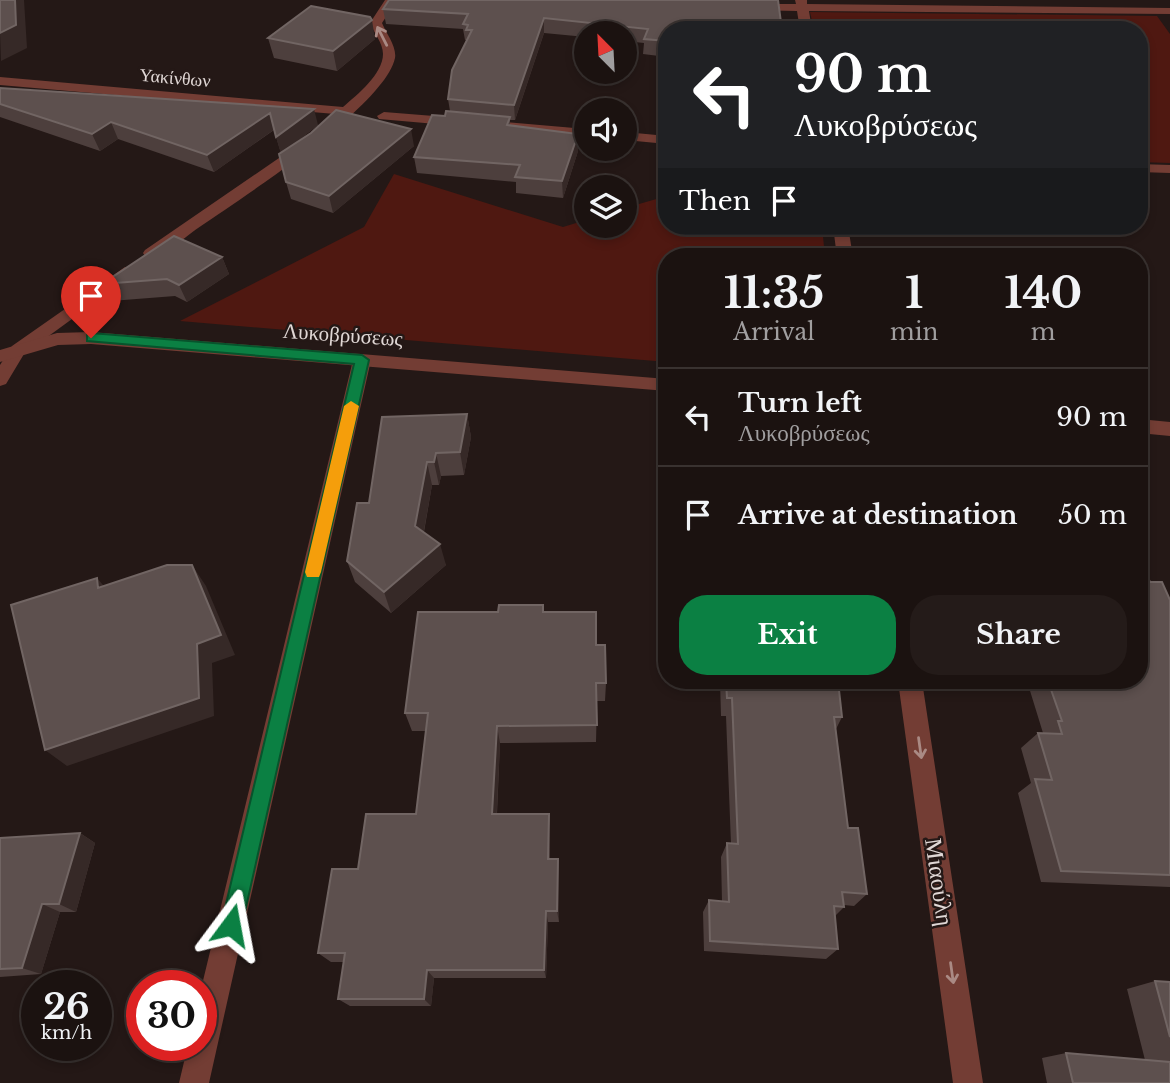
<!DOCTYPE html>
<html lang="en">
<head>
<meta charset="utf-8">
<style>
	:root { --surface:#1b1210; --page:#241b19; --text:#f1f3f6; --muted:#a09e9f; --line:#393230; --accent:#0b8043 }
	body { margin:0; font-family:"Libre Baskerville",serif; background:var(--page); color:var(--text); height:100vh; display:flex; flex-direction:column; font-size:26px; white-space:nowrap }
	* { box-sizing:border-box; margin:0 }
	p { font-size:23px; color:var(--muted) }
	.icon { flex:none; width:38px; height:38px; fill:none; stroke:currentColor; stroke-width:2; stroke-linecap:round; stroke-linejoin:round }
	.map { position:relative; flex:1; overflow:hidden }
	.sheet { position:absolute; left:658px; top:248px; width:490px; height:441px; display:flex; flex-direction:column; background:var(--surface); border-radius:28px; box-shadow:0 4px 10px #0003,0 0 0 2px var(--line) }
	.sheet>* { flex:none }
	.banner { position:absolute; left:658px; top:21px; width:490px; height:214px; border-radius:28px; box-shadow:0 4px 10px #0003,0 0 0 2px var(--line); background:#202124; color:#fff; overflow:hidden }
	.needle { width:46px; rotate:336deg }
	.fabs { position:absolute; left:574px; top:21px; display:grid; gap:14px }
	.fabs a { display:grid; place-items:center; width:63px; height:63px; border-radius:50%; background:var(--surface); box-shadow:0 4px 10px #0003,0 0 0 2px var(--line); font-size:35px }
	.speed { position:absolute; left:21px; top:970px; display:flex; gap:14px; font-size:35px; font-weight:700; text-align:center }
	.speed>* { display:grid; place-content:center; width:91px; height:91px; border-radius:50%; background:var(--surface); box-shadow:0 4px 10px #0003,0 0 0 2px var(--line); line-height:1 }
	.speed small { font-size:18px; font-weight:400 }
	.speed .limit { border:10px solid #d22; background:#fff; color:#111 }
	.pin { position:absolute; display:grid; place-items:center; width:60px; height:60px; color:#fff; margin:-72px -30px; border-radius:50% 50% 50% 0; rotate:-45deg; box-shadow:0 0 7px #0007 }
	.pin .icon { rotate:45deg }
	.me { position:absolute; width:77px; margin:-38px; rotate:13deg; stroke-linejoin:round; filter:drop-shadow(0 0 5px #0008) }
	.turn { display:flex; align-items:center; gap:24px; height:147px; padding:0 21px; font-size:32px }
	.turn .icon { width:91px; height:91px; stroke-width:2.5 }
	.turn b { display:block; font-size:49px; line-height:60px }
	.then { display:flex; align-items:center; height:66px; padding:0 21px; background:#0003; gap:14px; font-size:26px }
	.eta { display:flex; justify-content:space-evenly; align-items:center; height:119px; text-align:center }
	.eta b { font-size:42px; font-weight:700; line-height:49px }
	.action { display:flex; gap:14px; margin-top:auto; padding:14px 21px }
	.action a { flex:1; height:80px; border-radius:28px; background:var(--accent); color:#fff; font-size:28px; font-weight:700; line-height:80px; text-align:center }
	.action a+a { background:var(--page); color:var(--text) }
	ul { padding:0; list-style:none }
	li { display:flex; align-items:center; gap:21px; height:98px; padding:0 21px; border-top:2px solid var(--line) }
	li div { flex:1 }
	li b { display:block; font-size:26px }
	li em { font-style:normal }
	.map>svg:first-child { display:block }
</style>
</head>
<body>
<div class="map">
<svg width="1170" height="1083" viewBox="0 0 1170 1083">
	<rect width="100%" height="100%" fill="#241816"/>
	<path fill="#4f1811" d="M810,12L1157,16L1170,34V163L1139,162V30H814Z
		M394,174L563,227L586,220V226H625V208L667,196V226H822L825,257H667V362L180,321L364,227Z"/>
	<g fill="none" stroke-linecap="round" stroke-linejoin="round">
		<path fill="#733d34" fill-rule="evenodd" d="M385,0H397L382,23C386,33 397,47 395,58C385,106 243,197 201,226C186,236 168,253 151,258L145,256L143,253L145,250L279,158L335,114L0,85V77L343,107C357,95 383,74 383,54C383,43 374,33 370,23Z
			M795,0H807V4L1170,8V14L809,11L812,30H800L797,11L751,10L745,7L751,4H796Z
			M384,112L459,118L466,122L459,126L379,119L377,116Z
			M505,122L586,129V137L500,129L498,126Z
			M625,132L667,136V144L625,140Z
			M1139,164L1170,165V173L1139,172Z
			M833,226H848L853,257H837Z
			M125,267L133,272L131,276L24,354L6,384L0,386V365L12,346Z
			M362,354L371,360L209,1083H179L188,1045H201V989L353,360Z
			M898,681H922L983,1083H953Z"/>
		<path fill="#733d34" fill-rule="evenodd" d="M91,332L667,379V391L91,344L58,345L0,362V350L57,333Z
			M1139,419L1170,422V436L1139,433Z"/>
	</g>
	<path fill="#4d3f3d" d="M389,0L667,30V57L643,54L644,43L625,41V33H586V37L544,33L515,120H510V126L578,134V151L563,198L516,193V182L417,173L414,157L450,111L448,99L467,40H465L463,29L386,24L383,9Z
		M268,38L375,39L337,71L274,58Z
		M0,88L318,125L287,149L414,146L333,213L291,199L286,182L281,153L274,130L214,172L118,139L100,151L0,117Z
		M222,257L229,274L187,302L175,296L111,301L102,284Z
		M467,414L471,437L464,475L441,476L439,485H432L424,532L446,565L391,613L355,582L347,561L369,503Z
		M1150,582L1170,600V887L1041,882L1018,793L1031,783L1021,748L1038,733H1043L1027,681H1139Z
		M544,612L596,645L606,683L605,701H597L596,742L500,743L497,814H549L550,828V859H558L559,872V922H548L546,978H434L431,1006H350L338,999L344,962H331L318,953L358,869L416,814L426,731H412L405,713Z
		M720,681H838L842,717L836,729L848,828L867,894L854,906L844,905V907L835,916L838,949L826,959L704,951L703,912L709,900L722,902L721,857L727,843L731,844L726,716H721Z
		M80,833L95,843L76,912H60L41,974L0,977V838Z
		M1155,981L1170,982V1083H1047L1042,1058L1066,1053L1145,1060L1127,989Z"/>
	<path fill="#362927" d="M15,0H24L27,48L1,61L0,33Z
		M544,18V33L515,120L514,105Z
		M372,20L375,39L337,71L333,51Z
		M314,109L318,125L281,154L276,137Z
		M270,113L275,129L214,172L207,155Z
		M111,122L118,139L100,151L92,134Z
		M411,129L414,146L333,213L329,196Z
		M578,134V151L563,198L562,181Z
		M222,257L229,274L187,302L179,285Z
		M467,414L471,437L464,475L460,452Z
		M436,453L441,476L439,485L434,462Z
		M427,462L432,485L421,547L415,526Z
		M440,544L446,565L391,613L384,592Z
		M192,565L206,586L235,655L212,663L214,716L67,766L45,750Z
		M97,578L114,598L98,588Z
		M497,726L500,743L496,828L492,814Z
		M549,814L550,828L549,872L548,859Z
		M80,833L95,843L76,912L59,904Z
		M558,859L559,872V922L557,911Z
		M42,904L60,912L41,974L22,968Z
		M546,911L548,922L546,978L544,970Z
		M427,970L434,978L431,1006L424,999Z"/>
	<path fill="#5d504e" stroke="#716563" stroke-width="2" d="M0,0H15L16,25L0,33Z
		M389,0H778L782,30H667V41L644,39L648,29L544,18L514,105L448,99L452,70L472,30H466L468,25L463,24L468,14L383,9Z
		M311,6L370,17L372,20L333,51L268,38Z
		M0,88L314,109L276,137L270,113L207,155L111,122L92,134L0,104Z
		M336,110L411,129L329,196L286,182L279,154L311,133Z
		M446,111L510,117L507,125L578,134L562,181L515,177L520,165L414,157L432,115L445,116Z
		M174,236L222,257L179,285L167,279L102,284Z
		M467,414L460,452L436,453L434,462H427L415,526L440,544L384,592L347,561L357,503H369L382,417Z
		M1139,563H1141L1150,582H1162L1170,600V875L1061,871L1035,779L1052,780L1038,733L1062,734L1058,721H1062L1048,681H1139Z
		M167,565H192L221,635L197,644L199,698L45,750L11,605L97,578L98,588Z
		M499,605H543V612H596V645H605L606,683H596L597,725L497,726L492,814H549L548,859H558L557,911H546L544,970H427L424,999H338L345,953H318L332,869H358L366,814H416L428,713H405L418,612H498Z
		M726,681H838L842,717H834L848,828H858L867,894L842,892L844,907L834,906L838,949L710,941L709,900L729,902L727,843L738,844L732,698H727Z
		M80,833L59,904H42L22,968L0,969V838Z
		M1155,981L1170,982V1037Z
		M1066,1053L1170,1062V1083H1073Z"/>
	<defs><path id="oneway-shaft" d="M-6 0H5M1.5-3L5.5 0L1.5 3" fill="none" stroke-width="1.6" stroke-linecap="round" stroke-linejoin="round" transform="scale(1.75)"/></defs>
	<g stroke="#aa8a84">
		<use href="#oneway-shaft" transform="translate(382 36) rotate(-117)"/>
		<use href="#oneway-shaft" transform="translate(920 748) rotate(82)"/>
		<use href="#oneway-shaft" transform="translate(952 973) rotate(82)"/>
	</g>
	<path fill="#0b8043" stroke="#07532c" stroke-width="2" d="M91,333L362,355L369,360L242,925L239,932L231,935L224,932L221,925L354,364L87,341V334Z"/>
	<path fill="#f59e0b" d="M351,401L359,406L321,572L319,577H307L305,572L344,406Z"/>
	<g text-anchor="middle" stroke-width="5" stroke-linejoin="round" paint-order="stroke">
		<g font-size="18" fill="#e0d7d5" stroke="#241816">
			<text transform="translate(175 78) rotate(5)" y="6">Υακίνθων</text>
		</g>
		<g font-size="21" fill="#e0d7d5" stroke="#241816">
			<text transform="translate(343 335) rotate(4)" y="7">Λυκοβρύσεως</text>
		</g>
		<g font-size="24" fill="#e0d7d5" stroke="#241816">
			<text transform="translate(939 882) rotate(82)" y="8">Μιαούλη</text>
		</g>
	</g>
</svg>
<div class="fabs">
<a><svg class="needle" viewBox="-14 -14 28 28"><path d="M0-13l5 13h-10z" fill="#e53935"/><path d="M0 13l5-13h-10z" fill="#a09e9f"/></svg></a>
<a><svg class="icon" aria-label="sound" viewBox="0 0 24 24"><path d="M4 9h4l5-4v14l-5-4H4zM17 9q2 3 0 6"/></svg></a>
<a><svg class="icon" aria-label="layers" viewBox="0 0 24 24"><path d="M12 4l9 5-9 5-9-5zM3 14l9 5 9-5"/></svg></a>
</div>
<div class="speed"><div>26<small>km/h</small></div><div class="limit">30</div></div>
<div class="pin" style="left:91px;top:338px;background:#d93025"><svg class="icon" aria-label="arrive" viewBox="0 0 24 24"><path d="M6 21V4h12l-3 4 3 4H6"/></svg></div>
<svg class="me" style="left:231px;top:925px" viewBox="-20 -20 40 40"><path d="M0-17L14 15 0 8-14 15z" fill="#0b8043" stroke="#fff" stroke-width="4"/></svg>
<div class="banner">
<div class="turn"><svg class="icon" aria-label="left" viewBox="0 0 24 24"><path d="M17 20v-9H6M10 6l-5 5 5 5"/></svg><div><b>90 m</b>Λυκοβρύσεως</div></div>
<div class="then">Then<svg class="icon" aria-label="arrive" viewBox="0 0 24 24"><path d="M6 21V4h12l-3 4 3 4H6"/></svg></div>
</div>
<section class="sheet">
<div class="eta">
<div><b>11:35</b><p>Arrival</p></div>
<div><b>1</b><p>min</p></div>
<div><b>140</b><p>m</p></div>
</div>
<ul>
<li><svg class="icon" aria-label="left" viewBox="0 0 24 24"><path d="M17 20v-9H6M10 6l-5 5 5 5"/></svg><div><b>Turn left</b><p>Λυκοβρύσεως</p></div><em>90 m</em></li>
<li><svg class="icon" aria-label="arrive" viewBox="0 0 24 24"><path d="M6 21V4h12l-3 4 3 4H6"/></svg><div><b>Arrive at destination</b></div><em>50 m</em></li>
</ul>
<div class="action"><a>Exit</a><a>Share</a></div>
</section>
</div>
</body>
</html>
